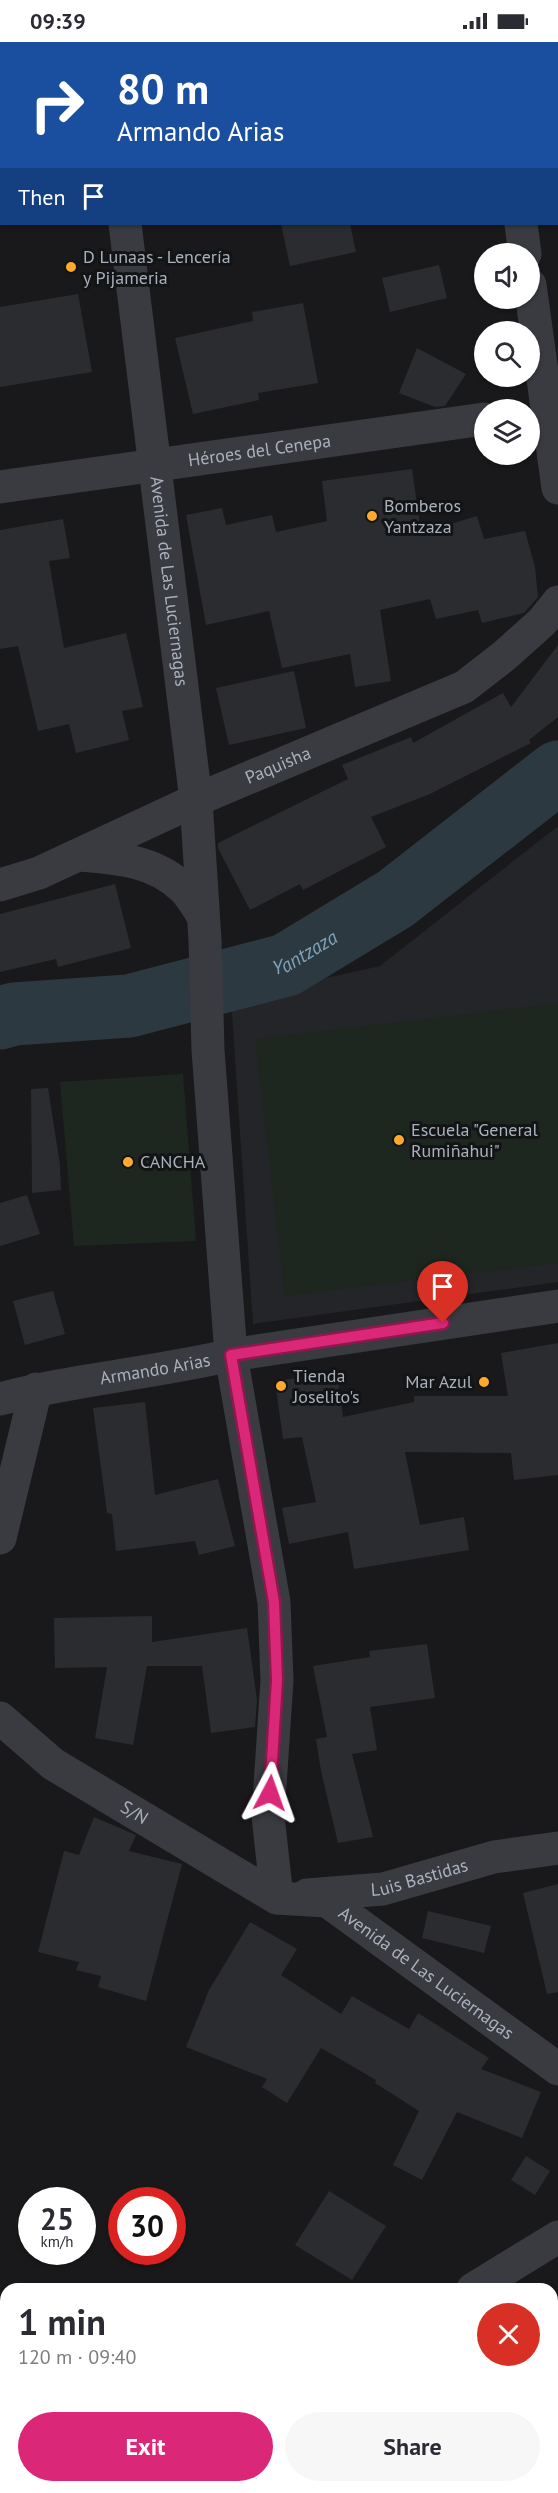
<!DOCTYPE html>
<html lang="en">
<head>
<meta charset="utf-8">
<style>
	:root { --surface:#fff; --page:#f7f7f7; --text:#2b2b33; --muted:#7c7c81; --accent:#db2777 }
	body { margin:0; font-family:"PT Sans",sans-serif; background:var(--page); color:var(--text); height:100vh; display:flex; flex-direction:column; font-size:22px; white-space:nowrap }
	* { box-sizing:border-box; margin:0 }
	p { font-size:20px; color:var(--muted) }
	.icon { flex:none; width:33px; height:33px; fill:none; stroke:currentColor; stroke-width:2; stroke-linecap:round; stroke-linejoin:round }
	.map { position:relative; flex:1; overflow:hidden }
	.sheet { position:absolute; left:0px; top:2241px; width:558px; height:210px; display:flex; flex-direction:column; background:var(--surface); border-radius:18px 18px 0 0; box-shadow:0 2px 4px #0004 }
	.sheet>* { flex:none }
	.guide { position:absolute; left:0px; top:0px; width:558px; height:183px; box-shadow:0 2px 4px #0004; background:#1a4fa0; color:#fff; overflow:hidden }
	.tools { position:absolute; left:474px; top:201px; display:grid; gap:12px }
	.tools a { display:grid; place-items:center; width:66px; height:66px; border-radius:50%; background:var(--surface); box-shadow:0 2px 4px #0004; font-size:30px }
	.speed { position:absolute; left:18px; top:2145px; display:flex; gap:12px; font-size:30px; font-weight:700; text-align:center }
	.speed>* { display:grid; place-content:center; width:78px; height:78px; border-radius:50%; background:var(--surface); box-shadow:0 2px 4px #0004; line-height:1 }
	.speed small { font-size:15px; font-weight:400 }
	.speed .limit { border:9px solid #d22; background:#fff; color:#111 }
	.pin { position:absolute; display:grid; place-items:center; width:51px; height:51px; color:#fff; margin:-62px -26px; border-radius:50% 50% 50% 0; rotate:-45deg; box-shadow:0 0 6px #0007 }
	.pin .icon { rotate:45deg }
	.me { position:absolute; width:66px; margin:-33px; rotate:4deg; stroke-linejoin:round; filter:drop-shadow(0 0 4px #0008) }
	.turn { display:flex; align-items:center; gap:21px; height:126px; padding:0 18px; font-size:27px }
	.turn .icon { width:78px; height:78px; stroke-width:2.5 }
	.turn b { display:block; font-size:42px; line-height:51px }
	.then { display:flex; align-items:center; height:57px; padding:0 18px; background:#0003; gap:12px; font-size:22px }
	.round { display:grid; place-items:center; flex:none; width:63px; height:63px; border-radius:32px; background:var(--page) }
	.overview { display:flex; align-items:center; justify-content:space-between; height:102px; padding:0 18px }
	h1 { font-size:36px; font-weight:800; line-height:45px }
	.primary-button { display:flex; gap:12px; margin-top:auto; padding:12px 18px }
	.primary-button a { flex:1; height:69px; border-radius:36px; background:var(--accent); color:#fff; font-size:24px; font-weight:800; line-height:69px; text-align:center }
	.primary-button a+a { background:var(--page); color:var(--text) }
	.status { display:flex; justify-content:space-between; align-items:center; height:42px; padding:0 30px; background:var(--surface); direction:ltr }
	.status svg { height:16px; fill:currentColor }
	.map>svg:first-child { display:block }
</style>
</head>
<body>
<div class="status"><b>09:39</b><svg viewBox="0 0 49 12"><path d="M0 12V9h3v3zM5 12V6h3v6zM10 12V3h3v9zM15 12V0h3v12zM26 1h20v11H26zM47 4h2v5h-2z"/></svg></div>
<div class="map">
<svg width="558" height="2451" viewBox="0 0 558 2451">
	<rect width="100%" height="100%" fill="#19191b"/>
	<path fill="#242528" d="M558,784V1240L253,1282L231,957L380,924Z"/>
	<path fill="#1e271f" d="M558,961V1221L285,1254L255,997Z
		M183,1032L196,1199L74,1204L60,1040Z"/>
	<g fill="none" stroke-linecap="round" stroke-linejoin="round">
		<path stroke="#2d3941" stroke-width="63" id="s1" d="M0,976L14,972L129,964L286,923L395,857L558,730"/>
	</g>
	<path fill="#2b2c2f" d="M281,182H350L356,210L290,224Z
		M439,223L447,256L390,270L382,236Z
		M78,252L92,330L0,345V265Z
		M303,261L318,341L258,351L259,358L193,372L175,296L253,279L252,270Z
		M417,306L466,332L445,364L435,365L399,351Z
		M412,427L421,491L477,474L484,497L525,489L535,525L538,555L524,571L482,581L478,568L436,577L430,557L380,568L391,639L355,645L350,612L282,626L269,569L206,583L186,473L222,466L226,483L272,473L276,490L327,479L322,439Z
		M63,477L70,516L49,519L64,606L126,591L143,665L122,669L129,698L76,711L69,682L38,689L18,604L0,607V488Z
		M558,603V675L529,698L531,701L430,752L371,775L386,805L303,848L300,842L250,868L218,806V801L348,737L342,723L411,695L413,701L503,651L511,665Z
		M294,629L306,686L229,703L216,646Z
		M115,842L131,906L58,925L56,917L0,930V872Z
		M48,1046L60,1123L61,1148L32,1151L31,1047Z
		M27,1153L40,1192L0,1204V1161Z
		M53,1249L65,1292L25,1303L13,1259Z
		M558,1301V1433L514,1438L511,1411L405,1410L420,1483L464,1475L469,1508L354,1527L348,1490L289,1502L282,1466L316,1460L302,1395L283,1397L275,1339L337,1331L343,1375L414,1360V1354H508L501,1311Z
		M145,1360L155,1453L218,1437L235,1504L199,1513L195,1499L116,1509L112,1472L107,1471L93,1366Z
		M152,1574V1600L247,1586L257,1658L255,1685L211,1691L202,1624H147L133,1703L95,1696L107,1625L55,1626L54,1576Z
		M427,1602L435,1656L370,1665L377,1708L352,1712L373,1795L338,1801L321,1729L316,1697L327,1695L313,1624L370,1615L369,1609Z
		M94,1775L136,1793L129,1809L182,1822L146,1959L98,1945L101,1934L76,1928L79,1920L38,1910L64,1809L79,1813Z
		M558,1842V1950L547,1952L523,1851Z
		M428,1869L491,1884L484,1911L422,1896Z
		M250,1880L297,1907L281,1933L341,1972L352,1954L409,1987L418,1971L489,2016L481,2027L541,2050L522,2096L457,2070L422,2138L393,2123L419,2069L375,2041L376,2038L321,2006L287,2061L262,2045L267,2037L186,2005L209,1948Z
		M526,2114L550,2129L535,2153L511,2138Z
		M329,2149L386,2184L352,2238L295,2203Z"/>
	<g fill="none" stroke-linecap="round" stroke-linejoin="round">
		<g stroke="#393b41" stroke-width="33">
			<path d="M102,0V2"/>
			<path d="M495,0V2"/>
			<path d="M0,1L6,0"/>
			<path id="s2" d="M125,182L196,758L205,898L208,1008L231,1313L274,1560L277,1638L268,1774L277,1856"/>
			<path d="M521,182L525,212"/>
			<path d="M530,243L558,446"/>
			<path id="s3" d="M0,445L484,377"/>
			<path d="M80,813C118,816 156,819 184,847C192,855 197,865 203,874"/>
			<path id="s4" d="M0,843L39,831L196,758L464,645L504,614L542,580L558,560"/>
			<path id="s5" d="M0,1357C76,1337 154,1331 231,1313L558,1264"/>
			<path d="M0,1496L36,1347"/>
			<path id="s6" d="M0,1676L53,1722L277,1856L327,1859L558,2027"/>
			<path id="s7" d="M307,1853L383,1847L494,1815L558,1806"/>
			<path d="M473,2247L558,2195"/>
			<path d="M261,2445L262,2451"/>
		</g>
	</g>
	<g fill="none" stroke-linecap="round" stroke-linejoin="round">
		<g stroke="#8e194d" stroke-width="15">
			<path id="route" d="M270,1751L277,1638L274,1560L231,1313L443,1281"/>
		</g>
		<use href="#route" stroke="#db2777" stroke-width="10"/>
	</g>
	<g fill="#ffa92d" stroke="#131416" stroke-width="2">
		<circle cx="71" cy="225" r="6"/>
		<circle cx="372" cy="474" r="6"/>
		<circle cx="399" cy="1098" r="6"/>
		<circle cx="128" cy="1120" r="6"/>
		<circle cx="484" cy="1340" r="6"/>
		<circle cx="281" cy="1344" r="6"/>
	</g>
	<g text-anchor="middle" stroke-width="6" stroke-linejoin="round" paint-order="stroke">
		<g font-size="18" fill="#aab1bc" stroke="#131416" text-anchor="start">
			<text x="83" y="221">D Lunaas - Lencería<tspan x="83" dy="21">y Pijameria</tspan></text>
			<text x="384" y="470">Bomberos<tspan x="384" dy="21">Yantzaza</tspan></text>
			<text x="411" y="1094">Escuela "General<tspan x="411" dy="21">Rumiñahui"</tspan></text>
			<text x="140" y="1126">CANCHA</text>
			<text x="293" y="1340">Tienda<tspan x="293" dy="21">Joselito's</tspan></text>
			<text x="472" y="1346" text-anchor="end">Mar Azul</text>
		</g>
		<g font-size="18" fill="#aab1bc" stroke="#131416">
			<text dy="6" stroke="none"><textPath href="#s3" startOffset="262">Héroes del Cenepa</textPath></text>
			<text dy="6" stroke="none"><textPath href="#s2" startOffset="360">Avenida de Las Luciernagas</textPath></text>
			<text dy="6" stroke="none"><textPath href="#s4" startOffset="303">Paquisha</textPath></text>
			<text dy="6" stroke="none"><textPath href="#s5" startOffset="158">Armando Arias</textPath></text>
			<text dy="6" stroke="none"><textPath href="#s6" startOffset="165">S/N</textPath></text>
			<text dy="6" stroke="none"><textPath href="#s7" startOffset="114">Luis Bastidas</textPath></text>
			<text dy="6" stroke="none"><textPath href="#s6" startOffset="504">Avenida de Las Luciernagas</textPath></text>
		</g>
		<g font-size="20" font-style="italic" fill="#7ea2ba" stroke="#131416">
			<text dy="7" stroke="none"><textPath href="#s1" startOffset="314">Yantzaza</textPath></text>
		</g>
	</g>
</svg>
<div class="tools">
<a><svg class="icon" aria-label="sound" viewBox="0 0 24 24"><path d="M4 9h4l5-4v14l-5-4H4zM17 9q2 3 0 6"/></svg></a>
<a><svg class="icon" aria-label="search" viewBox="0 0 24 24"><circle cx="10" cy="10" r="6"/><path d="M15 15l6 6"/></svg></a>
<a><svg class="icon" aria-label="layers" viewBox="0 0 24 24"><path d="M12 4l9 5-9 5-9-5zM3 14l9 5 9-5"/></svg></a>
</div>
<div class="speed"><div>25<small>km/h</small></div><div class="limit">30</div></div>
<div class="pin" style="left:443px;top:1281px;background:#d93025"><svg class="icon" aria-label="arrive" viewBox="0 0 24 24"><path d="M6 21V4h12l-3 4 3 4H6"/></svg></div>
<svg class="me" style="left:270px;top:1751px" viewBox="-20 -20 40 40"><path d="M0-17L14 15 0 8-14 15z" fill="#db2777" stroke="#fff" stroke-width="4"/></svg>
<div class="guide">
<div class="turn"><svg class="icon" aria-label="right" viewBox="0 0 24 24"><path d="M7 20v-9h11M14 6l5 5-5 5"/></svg><div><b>80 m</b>Armando Arias</div></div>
<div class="then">Then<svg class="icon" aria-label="arrive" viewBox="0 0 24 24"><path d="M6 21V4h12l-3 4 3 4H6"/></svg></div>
</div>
<section class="sheet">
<div class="overview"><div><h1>1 min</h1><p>120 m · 09:40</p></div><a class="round" style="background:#d93025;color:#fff"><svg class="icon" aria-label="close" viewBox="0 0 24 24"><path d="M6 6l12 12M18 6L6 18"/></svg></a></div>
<div class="primary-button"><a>Exit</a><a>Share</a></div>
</section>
</div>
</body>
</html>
